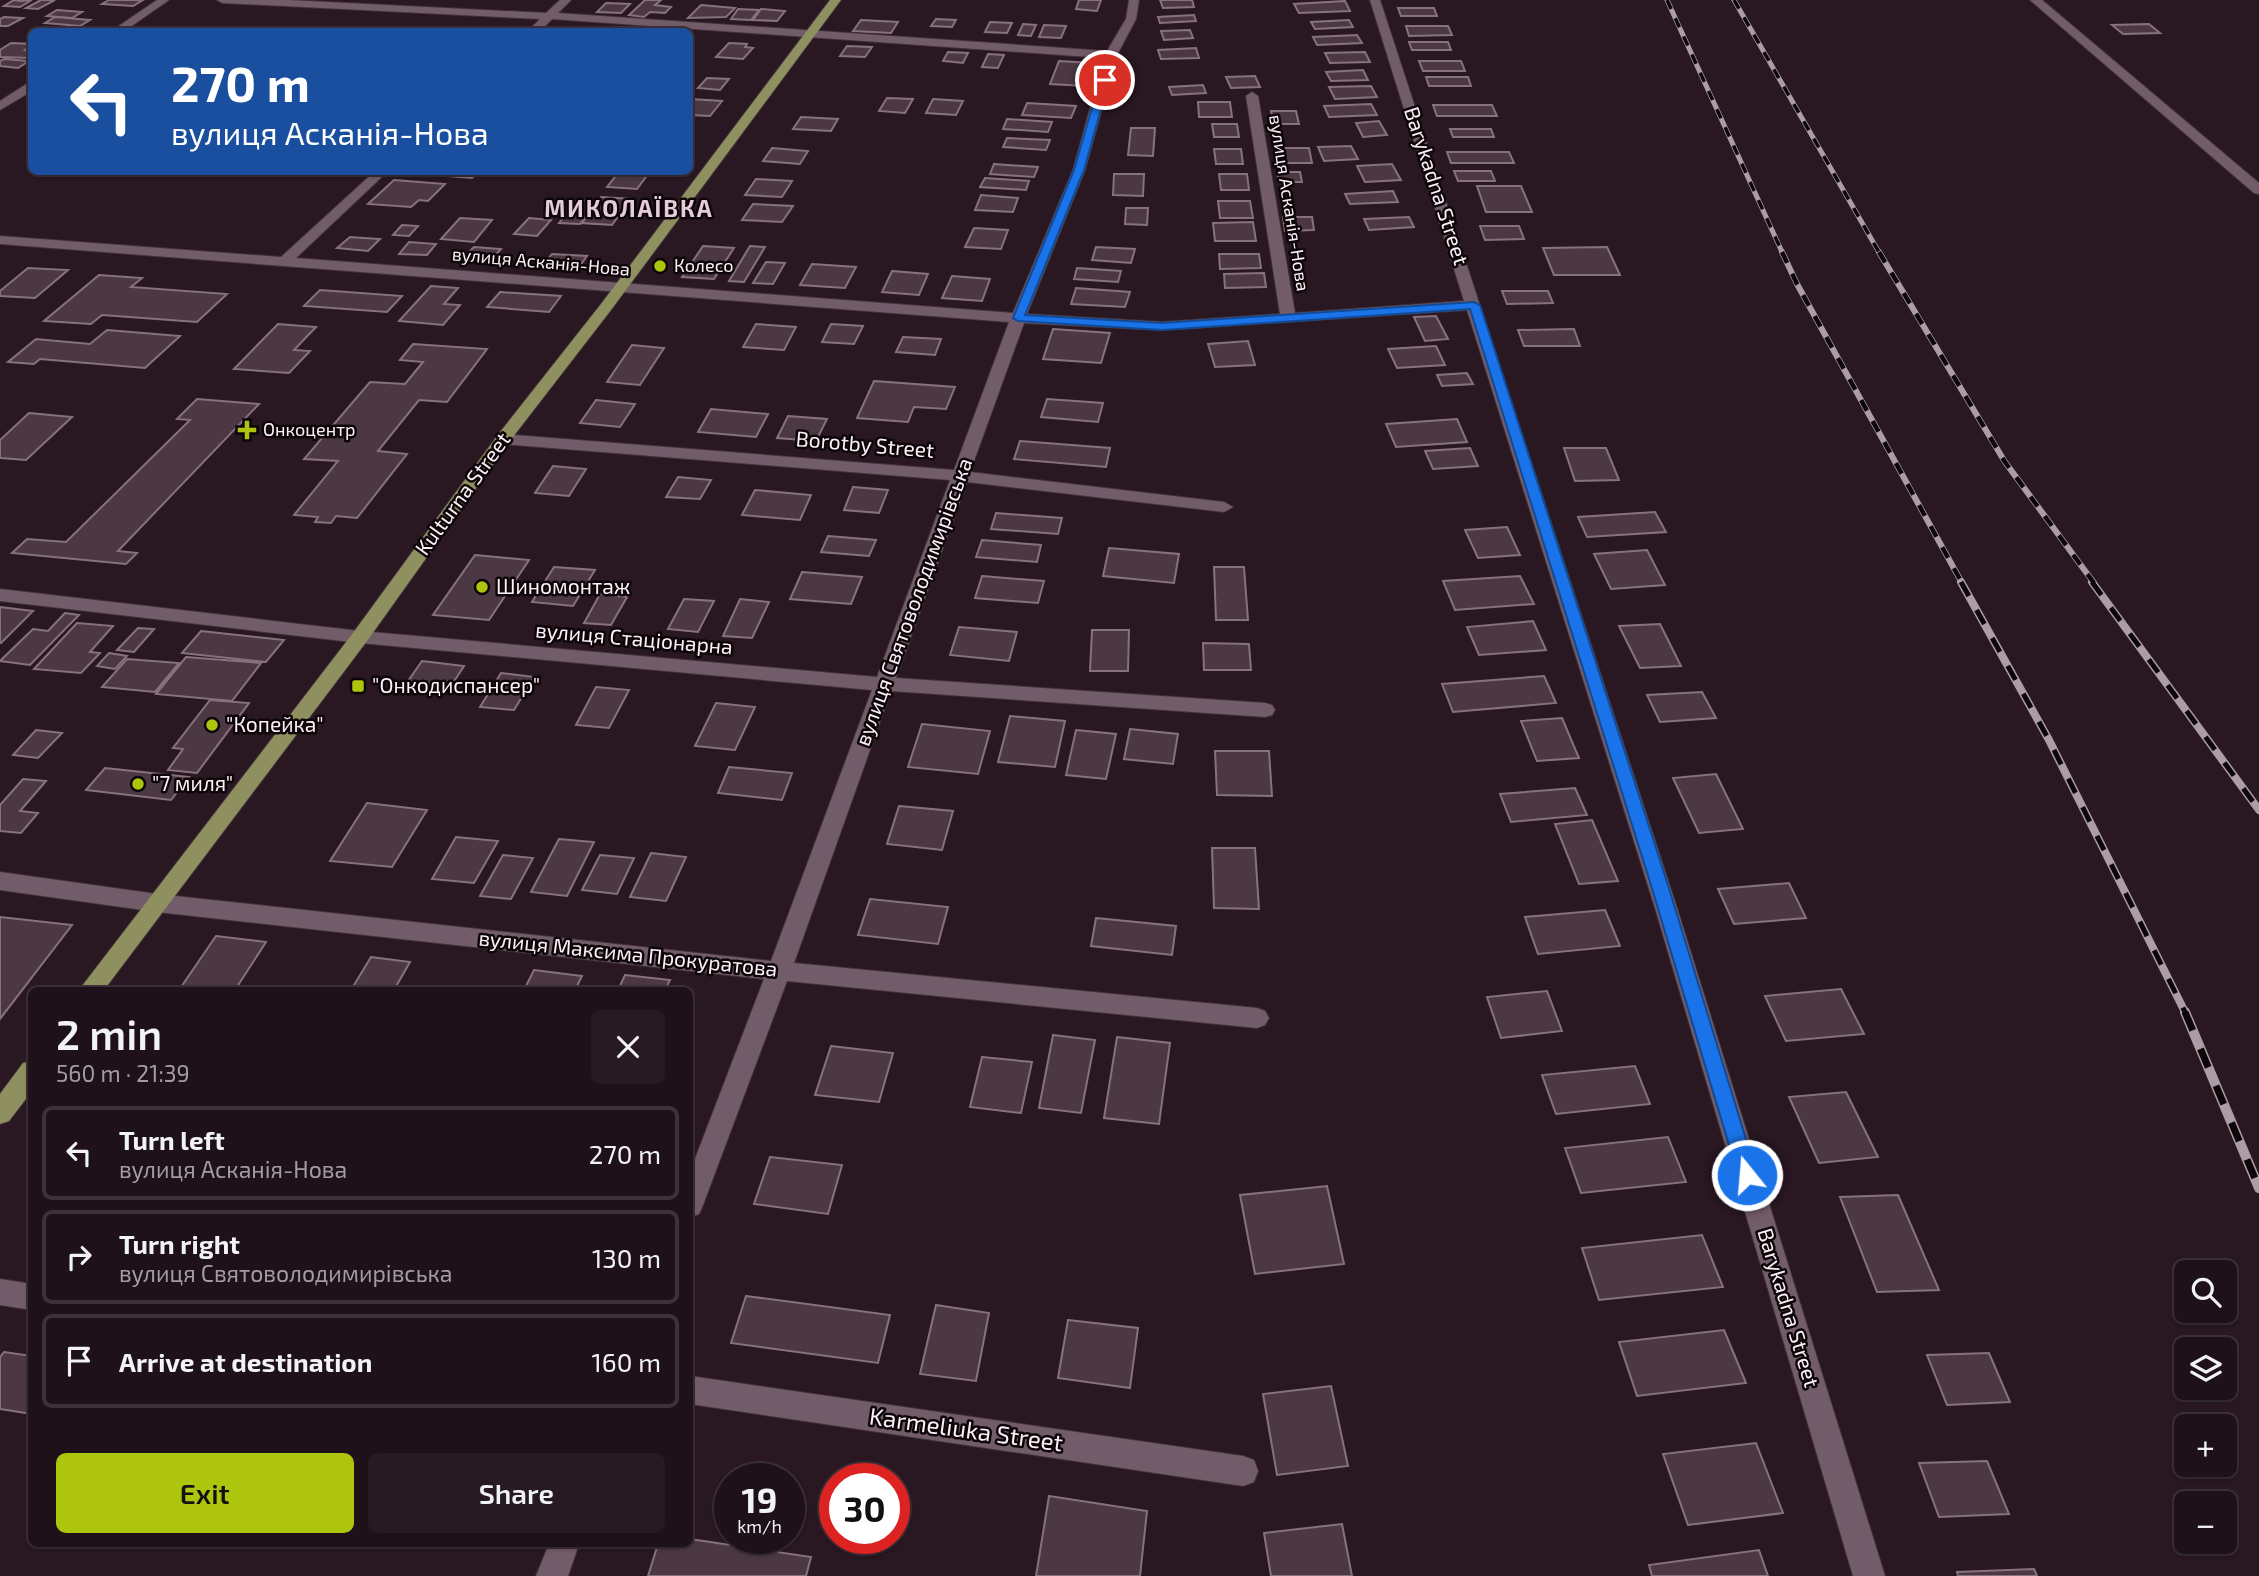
<!DOCTYPE html>
<html lang="en">
<head>
<meta charset="utf-8">
<style>
	:root { --surface:#1f1119; --page:#271a22; --text:#f1f3f6; --muted:#a19da2; --line:#3c3138; --accent:#adc60d }
	body { margin:0; font-family:"Exo 2",sans-serif; background:var(--page); color:var(--text); height:100vh; display:flex; flex-direction:column; font-size:26px; white-space:nowrap }
	* { box-sizing:border-box; margin:0 }
	p { font-size:23px; color:var(--muted) }
	.icon { flex:none; width:38px; height:38px; fill:none; stroke:currentColor; stroke-width:2; stroke-linecap:round; stroke-linejoin:round }
	.map { position:relative; flex:1; overflow:hidden }
	.sheet { position:absolute; left:28px; top:987px; width:665px; height:560px; display:flex; flex-direction:column; background:var(--surface); border-radius:10px; box-shadow:0 2px 5px #0004,0 0 0 2px var(--line) }
	.sheet>* { flex:none }
	.banner { position:absolute; left:28px; top:28px; width:665px; height:147px; border-radius:10px; box-shadow:0 2px 5px #0004,0 0 0 2px var(--line); background:#1a4fa0; color:#fff; overflow:hidden }
	.fabs { position:absolute; left:2174px; top:1260px; display:grid; gap:14px }
	.fabs a { display:grid; place-items:center; width:63px; height:63px; border-radius:10px; background:var(--surface); box-shadow:0 2px 5px #0004,0 0 0 2px var(--line); font-size:35px }
	.speed { position:absolute; left:714px; top:1463px; display:flex; gap:14px; font-size:35px; font-weight:700; text-align:center }
	.speed>* { display:grid; place-content:center; width:91px; height:91px; border-radius:50%; background:var(--surface); box-shadow:0 2px 5px #0004,0 0 0 2px var(--line); line-height:1 }
	.speed small { font-size:18px; font-weight:400 }
	.speed .limit { border:10px solid #d22; background:#fff; color:#111 }
	.pin { position:absolute; display:grid; place-items:center; width:60px; height:60px; color:#fff; margin:-30px; border:4px solid #fff; border-radius:50%; box-shadow:0 2px 7px #0007 }
	.me { position:absolute; width:77px; margin:-38px; rotate:343deg; stroke-linejoin:round; filter:drop-shadow(0 0 5px #0008) }
	.turn { display:flex; align-items:center; gap:24px; height:147px; padding:0 28px; font-size:32px }
	.turn .icon { width:91px; height:91px; stroke-width:2.5 }
	.turn b { display:block; font-size:49px; line-height:60px }
	.round { display:grid; place-items:center; flex:none; width:74px; height:74px; border-radius:10px; background:var(--page) }
	.head { display:flex; align-items:center; justify-content:space-between; height:119px; padding:0 28px }
	h1 { font-size:42px; font-weight:600; line-height:52px }
	.button { display:flex; gap:14px; margin-top:auto; padding:14px 28px }
	.button a { flex:1; height:80px; border-radius:10px; background:var(--accent); color:#111; font-size:28px; font-weight:600; line-height:80px; text-align:center }
	.button a+a { background:var(--page); color:var(--text) }
	ul { padding:0; list-style:none }
	li { display:flex; align-items:center; gap:21px; height:94px; margin:0 14px 10px; padding:0 14px; border:4px solid var(--line); border-radius:10px }
	li div { flex:1 }
	li b { display:block; font-size:26px }
	li em { font-style:normal }
	.map>svg:first-child { display:block }
</style>
</head>
<body>
<div class="map">
<svg width="2259" height="1576" viewBox="0 0 2259 1576">
	<rect width="100%" height="100%" fill="#291721"/>
	<path fill="#4c3843" stroke="#88717e" stroke-width="2" d="M14,0L20,1L32,0L20,7L4,6Z
		M41,0H55L38,9L26,8Z
		M109,0H143L133,6L102,4Z
		M645,0H661L655,5L671,7L665,13L650,12L644,17L629,15Z
		M1079,0H1101L1097,11L1076,9Z
		M1160,0H1192L1194,7L1163,8Z
		M1345,1L1350,11L1299,13L1294,4Z
		M606,3L630,4L621,13L597,12Z
		M701,5L735,8L726,17L688,18Z
		M1398,8H1434L1437,16H1401Z
		M738,9L759,10L751,20L731,19Z
		M761,9L785,11L777,21L753,20Z
		M57,10L82,12L72,18L47,16Z
		M1194,15L1196,21L1160,23L1158,17Z
		M4,17L23,18L8,26H0V19Z
		M55,17L90,20L80,26L45,23Z
		M936,19L956,20L952,27L931,26Z
		M861,20L898,22L891,33L853,31Z
		M1349,20L1353,27L1315,29L1311,22Z
		M990,22L1012,23L1007,33L985,32Z
		M1023,24L1036,25L1031,36L1018,35Z
		M2149,24L2160,33L2123,34L2112,25Z
		M1044,25L1066,26L1061,38L1039,37Z
		M1406,26H1448L1452,35L1409,36Z
		M1190,30L1193,38L1164,40L1161,31Z
		M1357,35L1362,43L1317,45L1313,37Z
		M1409,42H1448L1451,50H1412Z
		M11,43L32,44L25,50L32,51V58L0,57V50Z
		M729,43L747,44L745,47L753,48L743,59L716,57Z
		M847,46L872,47L865,57L840,56Z
		M1196,48L1199,58L1161,59L1158,50Z
		M948,52L968,53L963,63L943,61Z
		M1365,52L1370,62L1330,63L1325,53Z
		M988,54L1004,55L998,68L982,67Z
		M4,59L29,61L18,68L0,66V61Z
		M1059,61L1093,63L1085,86L1050,84Z
		M1419,61H1461L1465,71H1423Z
		M1363,70L1368,80L1331,81L1326,72Z
		M1255,76L1260,87L1231,88L1226,77Z
		M1426,77H1468L1471,86H1429Z
		M707,78L729,79L720,90L698,88Z
		M1203,85L1206,93L1172,95L1169,87Z
		M1371,86L1377,97L1335,99L1329,87Z
		M887,98L913,99L905,113L879,111Z
		M690,99L722,101L710,116L690,115Z
		M933,99L963,101L956,115L926,113Z
		M1198,102H1230L1232,117H1199Z
		M1027,103L1076,106L1071,118L1022,115Z
		M1371,104L1377,115L1329,117L1324,106Z
		M1433,105H1492L1497,116H1437Z
		M1271,111H1296L1299,124H1274Z
		M801,117L838,119L831,131L793,129Z
		M1007,119L1052,122L1048,132L1003,129Z
		M1379,121L1387,135L1363,137L1356,123Z
		M1212,124H1237L1239,137H1214Z
		M1131,128H1155L1153,156L1128,155Z
		M1450,129H1491L1494,137H1453Z
		M1007,138L1050,140L1046,150L1003,147Z
		M1351,146L1358,159L1324,161L1318,147Z
		M772,148L808,151L800,164L763,161Z
		M1277,148H1309L1312,163H1280Z
		M1214,149H1241L1243,164H1216Z
		M1447,152H1509L1514,163H1451Z
		M994,164L1038,167L1034,177L990,174Z
		M1392,164L1401,180L1365,182L1357,166Z
		M1454,171H1491L1495,181H1458Z
		M423,172H478L472,178L421,174Z
		M619,172L648,174L637,189L607,187Z
		M1277,172H1300L1302,182H1279Z
		M1114,174H1144L1143,196L1113,195Z
		M1219,174H1247L1249,190H1221Z
		M985,178L1029,181L1026,190L980,187Z
		M756,179L792,181L782,197L745,195Z
		M394,180L445,184L428,201L419,200L411,207L368,204Z
		M1477,186H1521L1532,212H1486Z
		M1393,191L1398,202L1350,204L1345,194Z
		M981,195L1018,198L1013,212L975,210Z
		M601,197L631,199L612,225L582,223Z
		M577,200L597,201L580,224L559,223Z
		M1218,201H1250L1253,218H1220Z
		M753,204L793,206L782,222L742,220Z
		M1126,208H1148L1147,225L1125,224Z
		M1283,217H1312L1314,230L1285,231Z
		M1409,217L1414,227L1369,230L1364,219Z
		M460,218L492,220L474,242L441,239Z
		M529,218L551,220L537,236L514,234Z
		M1253,222L1256,241H1215L1213,223Z
		M402,225L418,226L409,236L393,235Z
		M1480,226H1519L1524,239L1485,240Z
		M974,228L1008,230L1001,249L965,247Z
		M350,237L380,239L368,251L337,248Z
		M409,242L436,244L427,255L399,254Z
		M703,246L734,248L714,279L682,277Z
		M750,246L765,247L744,282L729,281Z
		M474,247L501,249L491,260L464,257Z
		M1096,247L1135,249L1131,263L1092,260Z
		M1607,247L1620,275H1554L1543,248Z
		M552,254L587,256L579,267L544,264Z
		M1219,254H1259L1261,268L1220,269Z
		M766,262L785,263L773,284L753,283Z
		M812,264L856,267L845,288L800,285Z
		M28,268L68,270L35,298L0,296V291Z
		M1077,268L1121,271L1118,282L1074,279Z
		M892,271L928,274L919,295L882,292Z
		M1264,273L1266,287L1225,288L1224,274Z
		M99,275L142,278L131,287L227,294L197,322L102,315L91,324L44,321Z
		M952,276L990,279L982,301L942,298Z
		M431,286L458,288L444,304L460,305L443,325L399,321Z
		M1076,288L1130,292L1125,307L1071,304Z
		M320,290L402,296L387,312L304,306Z
		M1502,291H1548L1553,303L1507,304Z
		M500,292L561,296L549,312L487,307Z
		M1436,316L1448,339L1425,341L1414,317Z
		M278,324L316,327L294,350L310,351L289,373L234,369Z
		M756,324L796,327L784,350L743,347Z
		M831,324L863,326L854,344L822,342Z
		M1053,329L1110,333L1101,363L1043,359Z
		M1574,329L1580,346H1524L1518,330Z
		M107,330L180,336L145,368L40,359L34,364L8,362L36,339L90,344Z
		M903,337L941,339L935,355L896,352Z
		M1248,341L1255,365L1215,367L1208,344Z
		M413,344L487,349L447,402L419,400L378,451L407,454L357,518L336,516L331,523L315,522L318,517L294,515L338,461L304,459L370,382L405,384L423,362L400,360Z
		M632,345L664,348L640,385L607,382Z
		M1436,346L1445,365L1397,368L1388,349Z
		M1467,373L1473,384L1442,386L1437,375Z
		M874,381L955,387L946,409L914,407L908,422L857,418Z
		M197,399L259,404L118,551L137,553L126,564L12,553L27,539L66,542L190,420L177,419Z
		M1047,399L1103,403L1098,422L1041,417Z
		M596,400L635,404L620,427L580,423Z
		M711,409L768,414L756,437L698,432Z
		M29,413L72,417L26,460L0,458V440Z
		M788,416L827,419L816,441L777,438Z
		M1457,419L1467,442L1396,447L1386,424Z
		M1020,441L1110,448L1106,467L1014,459Z
		M1470,448L1478,466L1433,469L1425,451Z
		M1564,448H1606L1619,480L1575,481Z
		M553,466L586,469L569,496L535,493Z
		M678,477L711,480L700,499L666,497Z
		M853,487L888,490L879,513L844,510Z
		M755,490L811,495L800,520L742,515Z
		M1655,512L1666,532L1587,537L1578,517Z
		M996,513L1062,518L1058,534L991,529Z
		M1507,527L1520,555L1478,558L1465,530Z
		M828,536L876,540L869,556L821,552Z
		M982,540L1041,545L1037,562L976,557Z
		M1109,548L1179,554L1174,583L1103,576Z
		M1647,550L1665,585L1611,589L1594,554Z
		M475,555L529,560L489,620L433,615Z
		M554,567L595,570L573,606L532,602Z
		M1214,567H1244L1248,620H1216Z
		M802,572L862,577L851,604L790,599Z
		M982,576L1044,581L1038,603L975,598Z
		M1520,576L1534,604L1455,610L1443,581Z
		M600,594L627,597L611,625L584,623Z
		M684,599L714,601L698,632L668,629Z
		M740,599L769,602L752,638L723,636Z
		M0,607L33,611L1,643H0Z
		M65,613L79,615L30,665L0,661L33,629L48,631Z
		M1533,621L1546,650L1479,655L1467,627Z
		M77,623L113,626L90,652L100,653L81,673L34,669Z
		M1660,624L1681,666L1640,668L1619,626Z
		M959,627L1017,632L1009,661L950,655Z
		M138,628L154,629L134,652L117,650Z
		M1092,630H1129L1128,671H1090Z
		M201,631L284,640L266,662L182,653Z
		M1203,643L1249,644L1251,670H1204Z
		M109,653L127,656L115,669L97,666Z
		M186,657L261,663L232,701L156,694Z
		M127,659L179,663L155,692L102,687Z
		M422,661L464,666L451,686L408,681Z
		M501,673L534,677L514,710L480,707Z
		M1544,676L1556,703L1453,712L1442,684Z
		M596,687L629,690L609,728L576,725Z
		M1702,692L1716,718L1660,722L1647,695Z
		M210,700L249,703L197,773L168,770L183,749L173,748Z
		M716,703L755,707L735,750L695,746Z
		M1010,716L1065,721L1055,767L998,762Z
		M1562,718L1579,758L1537,761L1521,721Z
		M922,724L990,731L978,774L908,767Z
		M1130,729L1178,734L1173,764L1124,759Z
		M36,730L62,733L38,758L13,755Z
		M1076,730L1116,734L1106,779L1066,775Z
		M1215,751H1269L1272,796L1217,795Z
		M729,767L792,773L782,800L718,793Z
		M105,768L189,777L171,800L86,790Z
		M1716,774L1743,829L1699,833L1673,778Z
		M23,779L46,781L20,811L38,813L21,833L0,831V805Z
		M1575,788L1587,815L1511,822L1500,794Z
		M367,803L427,810L392,867L330,861Z
		M899,806L953,811L942,850L887,844Z
		M1592,820L1618,881L1579,884L1555,824Z
		M456,837L498,841L474,883L432,879Z
		M559,839L594,842L567,896L531,892Z
		M1212,848H1255L1259,909L1214,908Z
		M651,853L686,857L666,901L630,897Z
		M503,855L533,858L511,899L480,896Z
		M600,855L634,858L617,894L582,890Z
		M1789,883L1806,918L1734,924L1718,889Z
		M870,899L948,907L938,944L858,935Z
		M1605,910L1620,946L1538,954L1525,917Z
		M0,917L72,925L0,1019Z
		M1096,918L1176,926L1172,955L1091,946Z
		M216,936L266,942L235,990H179Z
		M371,957L410,962L394,990H351Z
		M534,970L582,976L575,990H524Z
		M625,975L670,980L665,990H618Z
		M1841,989L1864,1034L1786,1041L1765,996Z
		M1547,991L1562,1031L1501,1038L1487,997Z
		M1053,1035L1095,1040L1081,1113L1039,1108Z
		M1117,1037L1170,1043L1159,1124L1104,1118Z
		M831,1046L893,1053L879,1102L815,1095Z
		M982,1057L1032,1062L1021,1113L970,1107Z
		M1635,1066L1650,1104L1556,1114L1542,1075Z
		M1846,1092L1878,1157L1819,1163L1789,1097Z
		M1668,1137L1686,1182L1581,1193L1565,1148Z
		M770,1157L842,1165L828,1214L754,1204Z
		M1327,1186L1344,1264L1255,1274L1240,1195Z
		M1898,1195L1939,1290L1877,1292L1840,1197Z
		M1702,1235L1723,1287L1599,1300L1582,1248Z
		M746,1296L890,1315L878,1363L731,1343Z
		M936,1305L989,1313L976,1381L920,1374Z
		M1068,1320L1138,1328L1130,1388L1058,1378Z
		M1724,1330L1746,1383L1637,1396L1619,1342Z
		M4,1352L32,1356V1414L0,1409V1357Z
		M1989,1353L2010,1402L1947,1405L1927,1355Z
		M1331,1386L1348,1466L1277,1475L1263,1394Z
		M1756,1443L1783,1513L1688,1525L1663,1454Z
		M1987,1461L2009,1514L1939,1517L1919,1463Z
		M1049,1496L1147,1511L1140,1576H1036Z
		M1342,1524L1352,1576H1271L1264,1533Z
		M690,1539L811,1557L806,1576H648L658,1544H690Z
		M1759,1550L1768,1576H1652L1649,1565Z
		M2034,1569L2037,1576H1958L1957,1572Z"/>
	<g fill="none" stroke-linecap="round" stroke-linejoin="round">
		<g stroke="#40323a" stroke-width="2">
			<path id="minor" d="M157,0H169L123,32H110Z
				M217,0H288L546,13L560,0H571L558,13L1107,51L1126,19L1129,0H1139L1136,19L1117,55L1085,170L1027,314L1162,322L1280,314L1246,96L1252,92L1258,96L1295,313L1464,301L1370,0H1380L1677,908L1885,1576H1853L1655,908L1467,310L1162,330L1024,323L970,472L1224,502L1233,507L1224,512L967,482L896,678L1265,703L1272,705L1275,710L1272,715L1265,717L891,691L794,963L1257,1008L1265,1011L1269,1018L1265,1025L1257,1028L787,981L703,1205L699,1214L690,1217V1172L764,979L157,912L0,890V872L157,894L771,961L872,690L360,643L0,601V589L360,631L877,677L950,480L503,444L495,439L503,434L954,470L1009,322L0,244V236L281,257L374,172H387L296,258L1013,313L1073,170L1104,58L552,19L539,32H527L540,19L222,3Z
				M2030,0H2042L2259,183V194L2254,193Z
				M28,83H32V91L0,110V101Z
				M0,1279L32,1284V1310L0,1305Z
				M690,1376L1243,1456L1254,1460L1258,1471L1254,1482L1243,1486L690,1404Z
				M549,1544H579L568,1576H536Z"/>
		</g>
		<g stroke="#40323a" stroke-width="2">
			<path id="major" d="M830,0H841L611,310L509,442L367,641L104,990H79L353,633L497,436L601,304Z
				M32,1061V1091L9,1121L0,1124V1094L23,1063Z"/>
		</g>
		<use href="#minor" fill="#735c69" fill-rule="evenodd"/>
		<use href="#major" fill="#8f905f" fill-rule="evenodd"/>
		<g stroke="#ac9da5" stroke-width="5">
			<path id="rail-far3" d="M1667,0L1783,254
				M1734,0L1880,254"/>
		</g>
		<g stroke="#ac9da5" stroke-width="6">
			<path id="rail-far2" d="M1782,252L1797,284L1962,583
				M1879,252L2005,462L2094,583"/>
		</g>
		<g stroke="#ac9da5" stroke-width="8">
			<path id="rail-far1" d="M1961,582L2049,740L2186,1014
				M2092,582L2259,810"/>
		</g>
		<g stroke="#ac9da5" stroke-width="10">
			<path id="rail" d="M2185,1012L2259,1188"/>
		</g>
		<use href="#rail-far3" stroke="#0d0609" stroke-width="3.5" stroke-dasharray="10" stroke-linecap="butt"/>
		<use href="#rail-far2" stroke="#0d0609" stroke-width="4.5" stroke-dasharray="12" stroke-linecap="butt"/>
		<use href="#rail-far1" stroke="#0d0609" stroke-width="5" stroke-dasharray="16" stroke-linecap="butt"/>
		<use href="#rail" stroke="#0d0609" stroke-width="7" stroke-dasharray="20" stroke-linecap="butt"/>
	</g>
	<path fill="#1a73e8" stroke="#114b97" stroke-width="2" d="M1105,77L1109,80L1084,170L1025,315L1162,323L1474,302L1480,305L1667,882L1757,1175L1754,1182L1747,1184L1740,1182L1738,1175L1650,882L1470,309L1162,330L1018,321L1013,318L1074,170L1100,80Z"/>
	<g fill="#adc60d" stroke="#0d0609" stroke-width="2.5">
		<circle cx="660" cy="266" r="7"/>
		<path d="M243.5 419.5h7v7h7v7h-7v7h-7v-7h-7v-7h7z"/>
		<circle cx="482" cy="587" r="7"/>
		<rect x="351" y="679" width="14" height="14" rx="3.5"/>
		<circle cx="212" cy="725" r="7"/>
		<circle cx="138" cy="784" r="7"/>
	</g>
	<g text-anchor="middle" stroke-width="5" stroke-linejoin="round" paint-order="stroke">
		<g font-size="18" fill="#fdf0f7" stroke="#0d0609">
			<text transform="translate(1289 203) rotate(81)" y="6">вулиця Асканія-Нова</text>
			<text transform="translate(541 262) rotate(5)" y="6">вулиця Асканія-Нова</text>
		</g>
		<g font-size="18" fill="#fdf0f7" stroke="#0d0609" text-anchor="start">
			<text x="674" y="272">Колесо</text>
			<text x="263" y="436">Онкоцентр</text>
		</g>
		<g font-size="21" fill="#fdf0f7" stroke="#0d0609">
			<text transform="translate(1436 186) rotate(72)" y="7">Barykadna Street</text>
			<text transform="translate(865 445) rotate(5)" y="7">Borotby Street</text>
			<text transform="translate(463 494) rotate(-54)" y="7">Kulturna Street</text>
			<text transform="translate(914 602) rotate(-70)" y="7">вулиця Святоволодимирівська</text>
			<text transform="translate(634 639) rotate(5)" y="7">вулиця Стаціонарна</text>
			<text transform="translate(628 954) rotate(6)" y="7">вулиця Максима Прокуратова</text>
			<text transform="translate(1788 1308) rotate(73)" y="7">Barykadna Street</text>
		</g>
		<g font-size="21" fill="#fdf0f7" stroke="#0d0609" text-anchor="start">
			<text x="496" y="594">Шиномонтаж</text>
			<text x="372" y="693">"Онкодиспансер"</text>
			<text x="226" y="732">"Копейка"</text>
			<text x="152" y="791">"7 миля"</text>
		</g>
		<g font-size="23" font-weight="bold" letter-spacing="2" fill="#e6ccda" stroke="#0d0609">
			<text x="629" y="217">МИКОЛАЇВКА</text>
		</g>
		<g font-size="24" fill="#fdf0f7" stroke="#0d0609">
			<text transform="translate(966 1430) rotate(8)" y="8">Karmeliuka Street</text>
		</g>
	</g>
</svg>
<div class="fabs">
<a><svg class="icon" aria-label="search" viewBox="0 0 24 24"><circle cx="10" cy="10" r="6"/><path d="M15 15l6 6"/></svg></a>
<a><svg class="icon" aria-label="layers" viewBox="0 0 24 24"><path d="M12 4l9 5-9 5-9-5zM3 14l9 5 9-5"/></svg></a>
<a>+</a>
<a>−</a>
</div>
<div class="speed"><div>19<small>km/h</small></div><div class="limit">30</div></div>
<div class="pin" style="left:1105px;top:80px;background:#d93025"><svg class="icon" aria-label="arrive" viewBox="0 0 24 24"><path d="M6 21V4h12l-3 4 3 4H6"/></svg></div>
<svg class="me" style="left:1747px;top:1175px" viewBox="-20 -20 40 40"><circle r="17" fill="#1a73e8" stroke="#fff" stroke-width="3"/><path d="M0-11L8 9 0 5-8 9z" fill="#fff"/></svg>
<div class="banner">
<div class="turn"><svg class="icon" aria-label="left" viewBox="0 0 24 24"><path d="M17 20v-9H6M10 6l-5 5 5 5"/></svg><div><b>270 m</b>вулиця Асканія-Нова</div></div>
</div>
<section class="sheet">
<div class="head"><div><h1>2 min</h1><p>560 m · 21:39</p></div><a class="round"><svg class="icon" aria-label="close" viewBox="0 0 24 24"><path d="M6 6l12 12M18 6L6 18"/></svg></a></div>
<ul>
<li><svg class="icon" aria-label="left" viewBox="0 0 24 24"><path d="M17 20v-9H6M10 6l-5 5 5 5"/></svg><div><b>Turn left</b><p>вулиця Асканія-Нова</p></div><em>270 m</em></li>
<li><svg class="icon" aria-label="right" viewBox="0 0 24 24"><path d="M7 20v-9h11M14 6l5 5-5 5"/></svg><div><b>Turn right</b><p>вулиця Святоволодимирівська</p></div><em>130 m</em></li>
<li><svg class="icon" aria-label="arrive" viewBox="0 0 24 24"><path d="M6 21V4h12l-3 4 3 4H6"/></svg><div><b>Arrive at destination</b></div><em>160 m</em></li>
</ul>
<div class="button"><a>Exit</a><a>Share</a></div>
</section>
</div>
</body>
</html>
